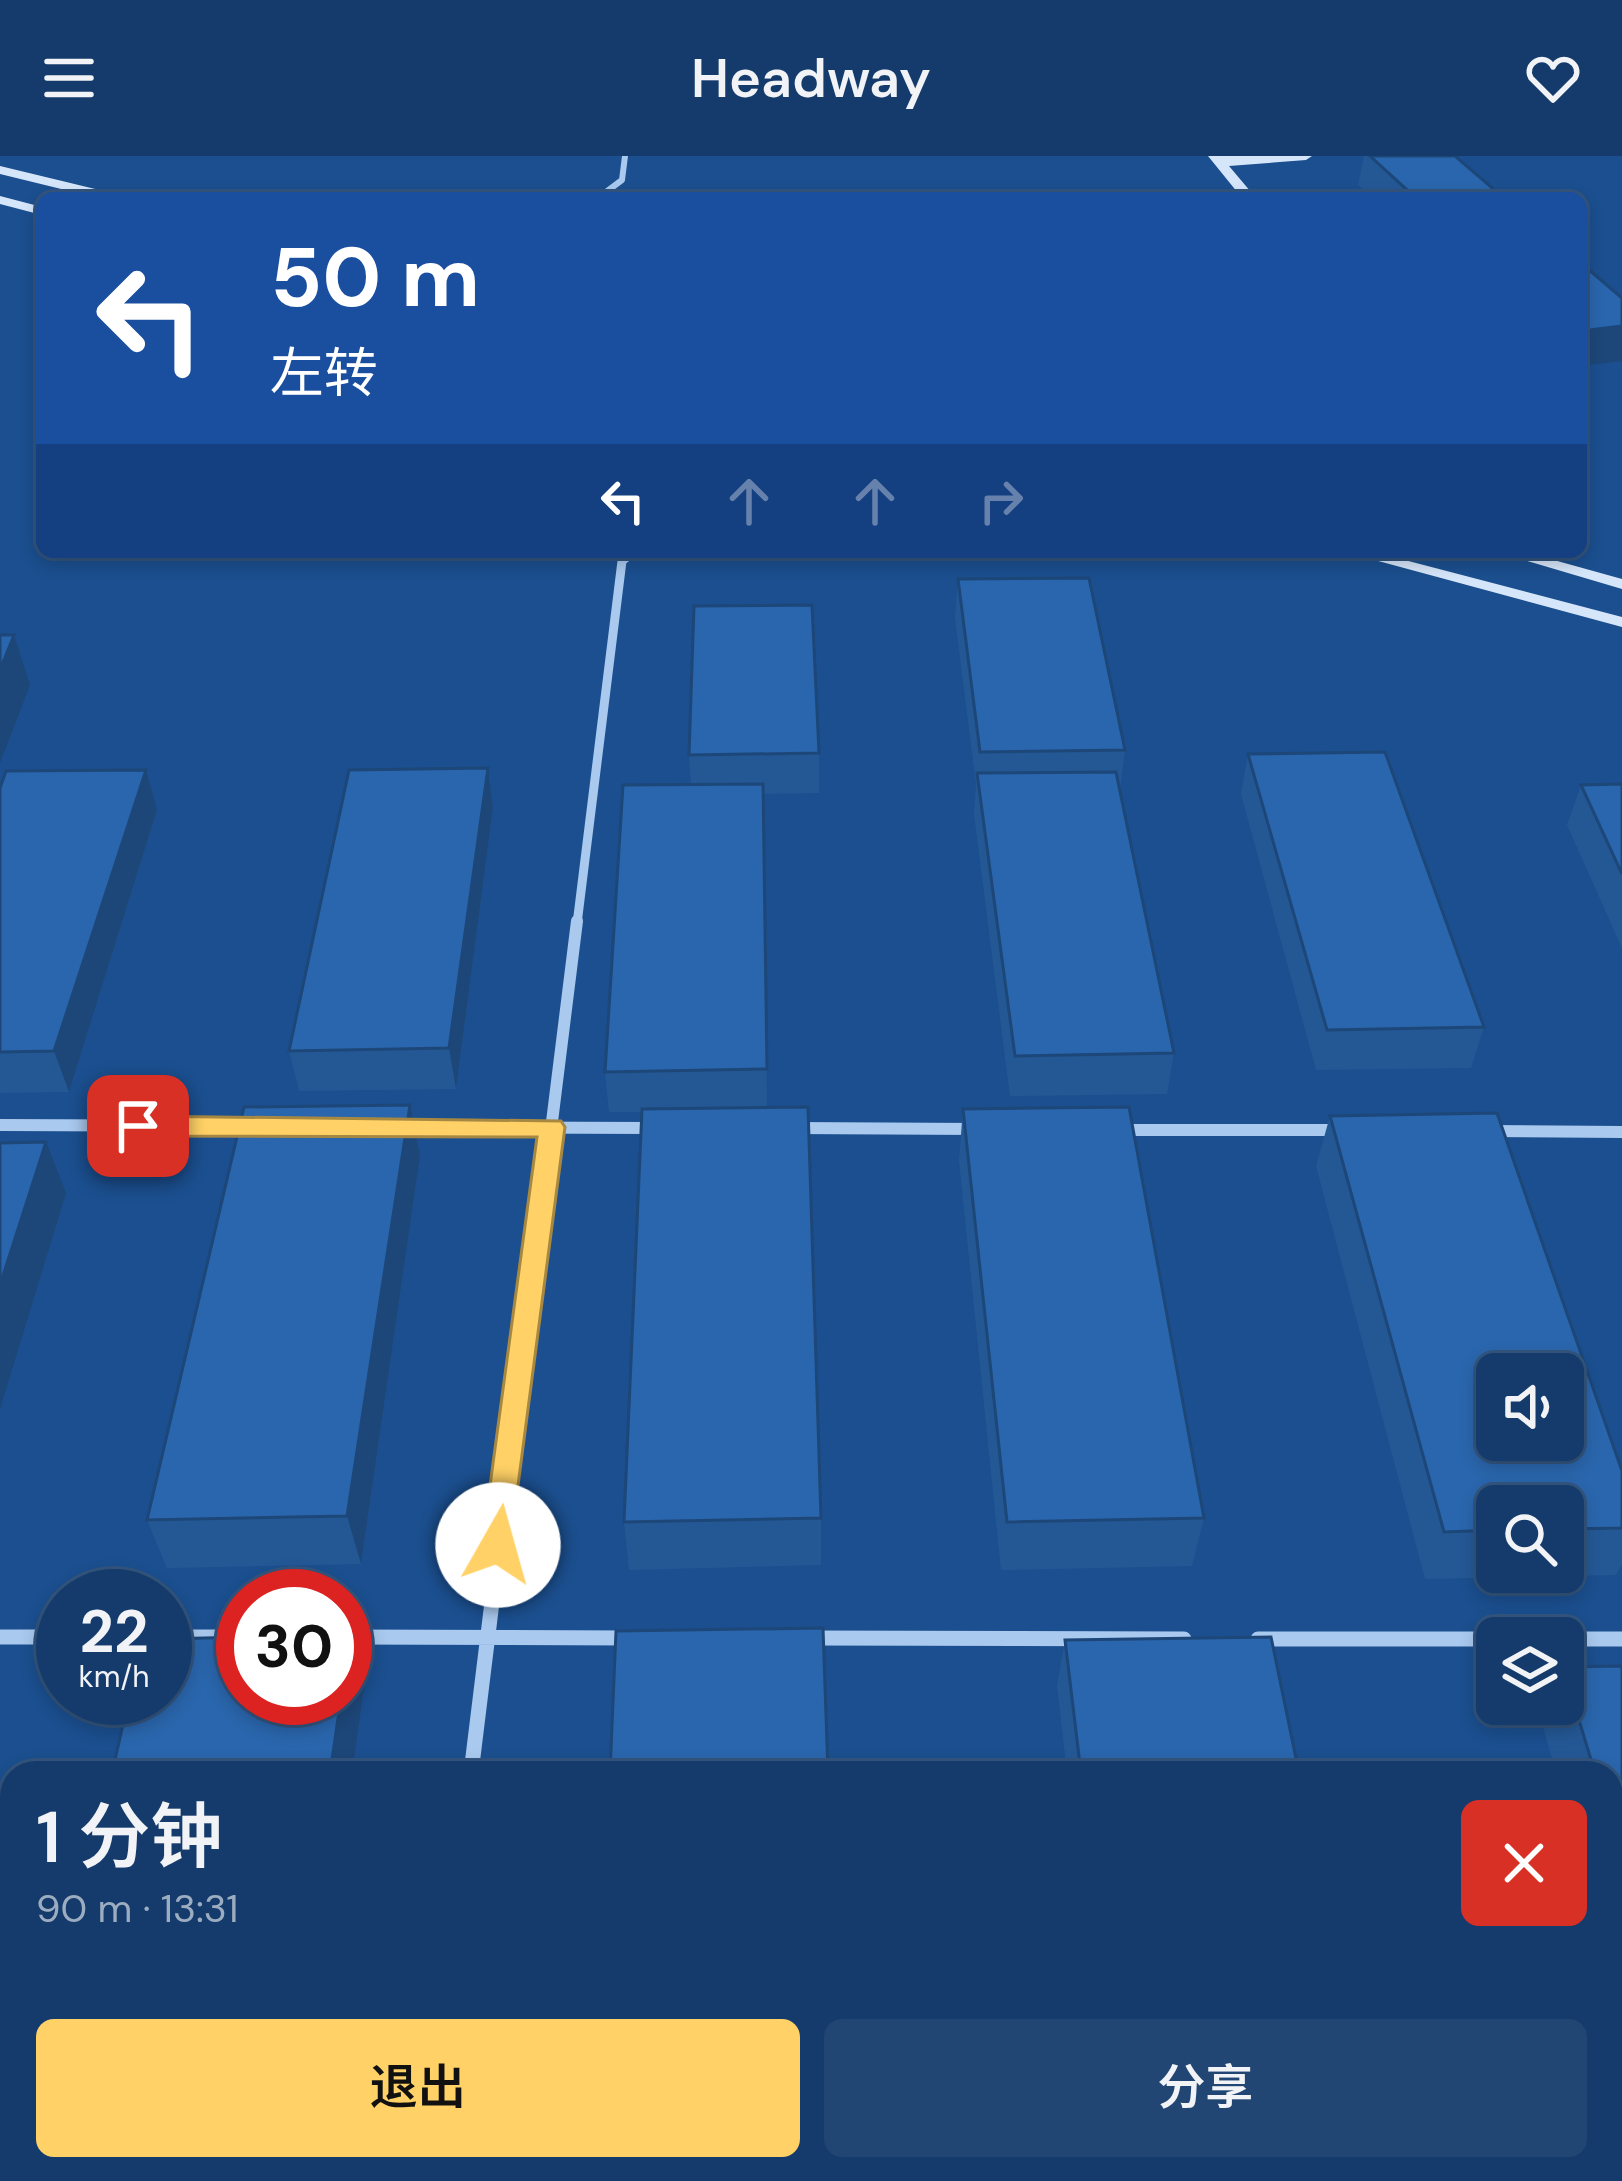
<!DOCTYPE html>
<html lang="zh">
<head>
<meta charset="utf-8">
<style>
	:root { --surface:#143b6b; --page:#214673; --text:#f1f3f6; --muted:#9dadc1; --line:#33557e; --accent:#ffd166 }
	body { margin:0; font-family:"DM Sans","Noto Sans SC",sans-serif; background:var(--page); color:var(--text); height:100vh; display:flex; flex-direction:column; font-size:45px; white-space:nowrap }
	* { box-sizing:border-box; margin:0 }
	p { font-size:39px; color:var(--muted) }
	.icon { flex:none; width:66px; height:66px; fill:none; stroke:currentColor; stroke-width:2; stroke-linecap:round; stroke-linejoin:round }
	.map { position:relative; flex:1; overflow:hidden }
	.panel { position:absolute; left:0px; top:1605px; width:1623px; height:420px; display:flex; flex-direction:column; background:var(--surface); border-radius:36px 36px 0 0; box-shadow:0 6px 18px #0003,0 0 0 3px var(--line) }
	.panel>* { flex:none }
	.banner { position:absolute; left:36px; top:36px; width:1551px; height:366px; border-radius:18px; box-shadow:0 6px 18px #0003,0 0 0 3px var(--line); background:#1a4fa0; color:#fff; overflow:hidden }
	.buttons { position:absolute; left:1476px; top:1197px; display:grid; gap:24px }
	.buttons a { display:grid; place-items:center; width:108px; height:108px; border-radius:18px; background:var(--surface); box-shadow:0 6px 18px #0003,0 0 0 3px var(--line); font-size:60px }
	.speed { position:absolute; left:36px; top:1413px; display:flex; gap:24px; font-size:60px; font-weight:700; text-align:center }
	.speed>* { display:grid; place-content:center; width:156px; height:156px; border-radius:50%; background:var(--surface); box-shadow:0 6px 18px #0003,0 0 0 3px var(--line); line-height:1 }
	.speed small { font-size:30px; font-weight:400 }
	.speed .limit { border:18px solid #d22; background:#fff; color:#111 }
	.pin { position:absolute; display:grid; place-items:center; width:102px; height:102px; color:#fff; margin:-51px; border-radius:24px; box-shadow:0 6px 18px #0006 }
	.me { position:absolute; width:132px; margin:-66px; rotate:7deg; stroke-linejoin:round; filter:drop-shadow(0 0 9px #0008) }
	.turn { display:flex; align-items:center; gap:42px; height:252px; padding:0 36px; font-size:54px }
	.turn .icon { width:156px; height:156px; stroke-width:2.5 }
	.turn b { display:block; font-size:84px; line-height:102px }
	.lanes { display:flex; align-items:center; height:114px; padding:0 36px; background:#0003; justify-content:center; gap:60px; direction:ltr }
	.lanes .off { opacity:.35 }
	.round { display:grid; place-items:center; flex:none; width:126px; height:126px; border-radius:18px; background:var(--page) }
	.overview { display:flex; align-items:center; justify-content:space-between; height:204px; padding:0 36px }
	h1 { font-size:72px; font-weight:600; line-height:90px }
	.action { display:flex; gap:24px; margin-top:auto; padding:24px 36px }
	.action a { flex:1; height:138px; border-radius:18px; background:var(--accent); color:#111; font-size:48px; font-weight:600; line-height:138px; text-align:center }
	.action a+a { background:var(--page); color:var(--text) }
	header { display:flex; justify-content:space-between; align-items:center; height:156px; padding:0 36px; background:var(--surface); font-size:54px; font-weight:600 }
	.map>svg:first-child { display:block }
</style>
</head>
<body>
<header><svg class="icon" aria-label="menu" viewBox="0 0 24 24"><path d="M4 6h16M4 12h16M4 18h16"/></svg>Headway<svg class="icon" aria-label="heart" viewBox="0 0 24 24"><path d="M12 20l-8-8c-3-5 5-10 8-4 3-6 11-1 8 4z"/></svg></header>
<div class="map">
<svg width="1622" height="2025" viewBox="0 0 1622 2025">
	<rect width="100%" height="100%" fill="#1b4f8f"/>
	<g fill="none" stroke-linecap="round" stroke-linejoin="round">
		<path stroke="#a9c9ee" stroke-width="6" d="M598,42L622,24L625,0"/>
		<path stroke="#a9c9ee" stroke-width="9" d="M577,768L622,405L633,396"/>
		<path stroke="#a9c9ee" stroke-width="12" d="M0,969L251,970
			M403,971L653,972
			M793,972L977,973
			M1117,974H1337
			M1489,975L1622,976
			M508,1319L577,765"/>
		<path stroke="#a9c9ee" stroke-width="15" d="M0,1481H63
			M165,1481H243
			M345,1481L632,1482
			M808,1482L1184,1483
			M1258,1483H1497
			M1563,1483H1622
			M471,1617L508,1316
			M426,2025L428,2013"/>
		<path fill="#d6e6fa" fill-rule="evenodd" d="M1208,0H1312L1306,4L1229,10L1256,42H1242Z
			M0,10L120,39L122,42H98L0,18Z
			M0,40L42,51V59L0,48Z
			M1345,396H1374L1622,461V471Z
			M1497,396H1525L1622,423V433Z"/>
	</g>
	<path fill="#245895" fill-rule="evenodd" d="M1364,0H1455L1504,42H1372L1358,29Z
		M958,423L1125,594L1120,634L1174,897L1167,938L1010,940L974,658L976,628L955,462Z
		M819,597V637L763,638L767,951L821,1362V1409L629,1414L624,1366L642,956H609L605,916L691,628L689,599Z
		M1248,598L1484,871L1471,912L1316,914L1241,638Z
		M488,612L493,652L456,933L299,935L289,895Z
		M1622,628V792L1567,669L1581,629Z
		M0,632L157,654L69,936L0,937Z
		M963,953L1204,1362L1192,1410L1001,1414L959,1004Z
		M1330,960L1622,1315V1408L1616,1419L1425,1423L1316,1010ZM1497,1350H1563V1416H1497Z
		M420,1000L361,1408L167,1412L147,1364Z
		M1065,1484L1299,1617H1067L1057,1530Z
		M1622,1510V1843L1611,1805V1617H1556L1539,1557L1543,1548H1563V1511Z
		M1113,2013H1378L1380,2025H1115Z"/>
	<path fill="#1d4779" d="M1622,170V205L1581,210V175Z
		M14,479L30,529L0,607V514Z
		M488,612L493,652L456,933L449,892Z
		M146,614L157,654L69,936L54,895Z
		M410,949L420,1000L361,1408L347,1360Z
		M46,986L66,1037L0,1253V1129Z
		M350,1479L365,1525L352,1617H330L341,1542H345V1514Z
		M273,2013H298L296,2025H271Z"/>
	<path fill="#2a66ad" stroke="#1d4779" stroke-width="3" fill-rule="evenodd" d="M1370,0H1455L1504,42H1416Z
		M1581,107L1622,142V170L1581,175Z
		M1089,422L1125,594L980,596L958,423Z
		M812,449L819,597L689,599L694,450Z
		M0,479H14L0,514Z
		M1385,596L1484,871L1327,874L1248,598Z
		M488,612L449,892L289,895L349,614Z
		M146,614L54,895L0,896V632L6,615Z
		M1116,616L1174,897L1015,900L977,617Z
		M763,628L767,913L605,916L623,629Z
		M1622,628V718L1581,629Z
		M410,949L347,1360L147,1364L244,951Z
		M808,951L821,1362L624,1366L642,953Z
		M1129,951L1204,1362L1007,1366L963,953Z
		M1497,957L1622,1315V1372L1563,1373V1350H1497V1374L1444,1376L1330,960ZM1497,1218H1563V1284H1497Z
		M46,986L0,1129V987Z
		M823,1472L828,1617H610L616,1475Z
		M345,1479H350L345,1514Z
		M243,1481V1542H341L330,1617H112L129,1542H165V1483Z
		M1271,1481L1299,1617H1081L1065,1484Z
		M1622,1510V1705L1611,1669V1617H1595L1563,1511Z
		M24,2013H273L271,2025H22Z
		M592,2013H840L841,2025H592Z
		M1129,2013H1378L1380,2025H1131Z"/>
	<path fill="#ffd166" stroke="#a68842" stroke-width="3" d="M138,960L561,965L565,971L509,1398L498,1402L486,1398L482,1389L537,981L138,980L124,970Z"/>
</svg>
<div class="buttons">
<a><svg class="icon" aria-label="sound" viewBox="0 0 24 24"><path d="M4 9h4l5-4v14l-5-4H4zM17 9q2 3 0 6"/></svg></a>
<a><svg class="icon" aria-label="search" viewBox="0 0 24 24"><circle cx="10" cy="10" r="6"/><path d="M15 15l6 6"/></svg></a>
<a><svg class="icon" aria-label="layers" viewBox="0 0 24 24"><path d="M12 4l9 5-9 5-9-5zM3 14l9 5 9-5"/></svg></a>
</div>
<div class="speed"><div>22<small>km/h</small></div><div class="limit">30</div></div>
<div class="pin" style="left:138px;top:970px;background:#d93025"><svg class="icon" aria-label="arrive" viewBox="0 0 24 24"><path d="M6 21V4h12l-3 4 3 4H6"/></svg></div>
<svg class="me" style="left:498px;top:1389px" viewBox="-20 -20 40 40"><circle r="19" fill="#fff"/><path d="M0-13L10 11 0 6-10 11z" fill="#ffd166"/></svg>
<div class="banner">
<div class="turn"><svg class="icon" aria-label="left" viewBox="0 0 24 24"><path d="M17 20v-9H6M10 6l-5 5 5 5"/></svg><div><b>50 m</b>左转</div></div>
<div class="lanes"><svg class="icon" aria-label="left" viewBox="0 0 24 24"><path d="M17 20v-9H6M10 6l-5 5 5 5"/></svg><svg class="icon off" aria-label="ahead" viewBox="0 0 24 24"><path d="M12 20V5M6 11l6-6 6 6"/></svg><svg class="icon off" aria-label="ahead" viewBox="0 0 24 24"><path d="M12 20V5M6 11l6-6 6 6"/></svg><svg class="icon off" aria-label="right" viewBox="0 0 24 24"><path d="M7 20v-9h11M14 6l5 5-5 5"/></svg></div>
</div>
<section class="panel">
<div class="overview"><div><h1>1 分钟</h1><p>90 m · 13:31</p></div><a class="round" style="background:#d93025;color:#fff"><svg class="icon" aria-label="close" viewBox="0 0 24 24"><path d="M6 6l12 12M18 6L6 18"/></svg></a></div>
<div class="action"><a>退出</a><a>分享</a></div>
</section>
</div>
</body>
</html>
